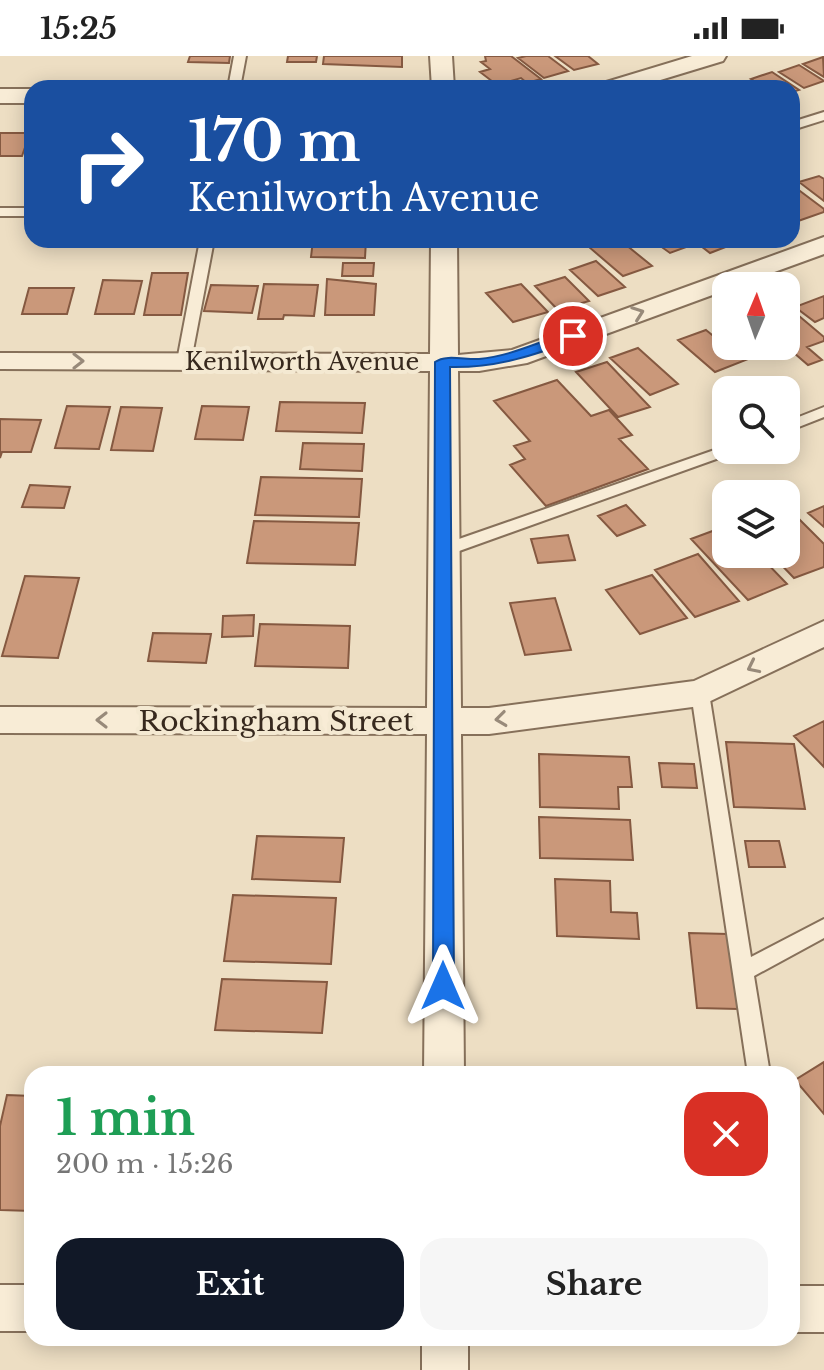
<!DOCTYPE html>
<html lang="en">
<head>
<meta charset="utf-8">
<style>
	:root { --surface:#fff; --page:#f6f6f6; --text:#222; --muted:#767676; --accent:#111827 }
	body { margin:0; font-family:"Libre Baskerville",serif; background:var(--page); color:var(--text); height:100vh; display:flex; flex-direction:column; font-size:30px; white-space:nowrap }
	* { box-sizing:border-box; margin:0 }
	p { font-size:26px; color:var(--muted) }
	.icon { flex:none; width:44px; height:44px; fill:none; stroke:currentColor; stroke-width:2; stroke-linecap:round; stroke-linejoin:round }
	.map { position:relative; flex:1; overflow:hidden }
	.side { position:absolute; left:24px; top:1010px; width:776px; height:280px; display:flex; flex-direction:column; background:var(--surface); border-radius:24px; box-shadow:0 4px 20px #0003 }
	.side>* { flex:none }
	.hud { position:absolute; left:24px; top:24px; width:776px; height:168px; border-radius:24px; box-shadow:0 4px 20px #0003; background:#1a4fa0; color:#fff; overflow:hidden }
	.needle { width:52px; rotate:2deg }
	.controls { position:absolute; left:712px; top:216px; display:grid; gap:16px }
	.controls a { display:grid; place-items:center; width:88px; height:88px; border-radius:16px; background:var(--surface); box-shadow:0 4px 20px #0003; font-size:40px }
	.pin { position:absolute; display:grid; place-items:center; width:68px; height:68px; color:#fff; margin:-34px; border:4px solid #fff; border-radius:50%; box-shadow:0 2px 8px #0007 }
	.me { position:absolute; width:88px; margin:-44px; rotate:0deg; stroke-linejoin:round; filter:drop-shadow(0 0 6px #0008) }
	.turn { display:flex; align-items:center; gap:28px; height:168px; padding:0 32px; font-size:36px }
	.turn .icon { width:104px; height:104px; stroke-width:2.5 }
	.turn b { display:block; font-size:56px; line-height:68px }
	.round { display:grid; place-items:center; flex:none; width:84px; height:84px; border-radius:24px; background:var(--page) }
	.headline { display:flex; align-items:center; justify-content:space-between; height:136px; padding:0 32px }
	h1 { font-size:48px; font-weight:800; line-height:60px; color:#1e9e55 }
	.primary-button { display:flex; gap:16px; margin-top:auto; padding:16px 32px }
	.primary-button a { flex:1; height:92px; border-radius:24px; background:var(--accent); color:#fff; font-size:32px; font-weight:800; line-height:92px; text-align:center }
	.primary-button a+a { background:var(--page); color:var(--text) }
	.status { display:flex; justify-content:space-between; align-items:center; height:56px; padding:0 40px; background:var(--surface); direction:ltr }
	.status svg { height:22px; fill:currentColor }
	.map>svg:first-child { display:block }
</style>
</head>
<body>
<div class="status"><b>15:25</b><svg viewBox="0 0 49 12"><path d="M0 12V9h3v3zM5 12V6h3v6zM10 12V3h3v9zM15 12V0h3v12zM26 1h20v11H26zM47 4h2v5h-2z"/></svg></div>
<div class="map">
<svg width="824" height="1314" viewBox="0 0 824 1314">
	<rect width="100%" height="100%" fill="#eddec3"/>
	<path fill="#ca987a" stroke="#855941" stroke-width="2" d="M190,0H230L229,7L188,6Z
		M288,0H317L316,6H287Z
		M324,0H402V11L323,8Z
		M485,0H511L541,23L527,27L521,22L497,29L480,16L490,13L481,6L486,5Z
		M526,0H548L568,15L544,22L518,2Z
		M555,0H588L598,8L574,14Z
		M823,1L824,21L803,8Z
		M799,9L824,25L804,32L779,16Z
		M772,16L799,34L792,36V32H765L751,23Z
		M0,77H30L22,100H0Z
		M819,120L824,123V145L799,126Z
		M792,129L824,153V156L798,165L792,160Z
		M313,184H366L365,202L311,201Z
		M610,184H620L652,210L623,220L589,191Z
		M652,184H732L736,187L710,197L697,187L670,197Z
		M596,205L625,231L598,240L570,214Z
		M343,207H374L373,220H342Z
		M152,217H188L181,259H144Z
		M565,221L589,245L558,254L535,230Z
		M327,223L376,228L374,259H325Z
		M103,224L142,225L134,258H95Z
		M264,228L318,229L314,260L284,259L283,263H258Z
		M521,228L548,256L513,266L486,237Z
		M211,229L258,230L252,257L204,255Z
		M29,232H74L67,258H22Z
		M824,240V262L815,266L795,251Z
		M786,249L824,281V285L807,291L822,304L808,309L786,290Z
		M706,274L717,283L726,280V290H766L771,294L715,316L678,284Z
		M638,292L678,328L650,339L610,302Z
		M607,306L650,351L618,361L576,316Z
		M557,324L591,360L609,354L632,379L619,383L648,413L546,450L510,409L525,403L514,390L530,385L494,345Z
		M280,346L365,347L362,377L276,375Z
		M67,350L110,351L99,393L55,392Z
		M202,350L249,351L243,384L195,383Z
		M121,351L162,352L153,395L111,394Z
		M0,363L41,364L31,396H2L0,402Z
		M303,387L364,388L362,415L300,413Z
		M261,421L362,423L359,461L255,459Z
		M30,429L70,431L64,452L22,451Z
		M626,449L645,469L617,480L598,460Z
		M824,450V471L808,457Z
		M798,462L824,488V511L794,522L771,498H786V466Z
		M254,465L359,467L355,509L247,507Z
		M726,470V498H758L787,528L748,544L691,483Z
		M568,479L575,504L538,507L531,483Z
		M698,498L739,545L695,561L655,514Z
		M652,519L687,562L640,578L606,534Z
		M25,520L79,522L58,602L2,600Z
		M555,542L571,594L525,599L510,547Z
		M254,559L253,580L222,581L223,560Z
		M260,568L350,570L348,612L255,610Z
		M153,577L211,578L206,607L148,605Z
		M824,665V711L794,680Z
		M726,686L794,688L805,753L734,751Z
		M539,698L629,701L632,731H618L619,753L540,751Z
		M659,707L694,708L697,732L662,731Z
		M539,761L630,764L633,804L540,802Z
		M257,780L344,782L340,826L252,823Z
		M745,785H779L785,811H749Z
		M555,823L610,825L611,856L637,857L639,883L557,880Z
		M233,839L336,842L331,908L224,905Z
		M689,877L728,878L738,953L697,952Z
		M222,923L327,926L322,977L215,974Z
		M824,1006V1058L795,1024Z
		M7,1039L32,1040V1155L0,1154V1070Z"/>
	<g fill="none" stroke-linecap="round" stroke-linejoin="round">
		<g stroke="#86705a" stroke-width="4">
			<path id="service" d="M234,0H246L240,32H228Z
				M824,56V64L792,74V66Z
				M0,152H32V160H0Z
				M200,184H214L191,305L184,309L177,305Z
				M824,351V361L786,376V366Z
				M726,390V394H736L733,397L448,499L442,501L434,495L436,491Z
				M700,630L709,637L751,901L824,863V882L754,920L770,1018H748L691,637Z"/>
		</g>
		<g stroke="#86705a" stroke-width="4">
			<path id="minor" d="M430,0H452L454,32H432Z
				M692,0H726L723,5L634,32H600L603,27Z
				M0,33H32V47H0Z
				M824,181V198L736,230H726V234L527,307L479,315H458L461,652H489L694,625L824,565V591L700,650L489,678H461L464,1018H424L427,678L0,677V651L427,652L430,315L0,313V297L430,298L431,184H457L458,299L512,294Z
				M0,1229H32V1275H0Z
				M792,1230H824V1276H792Z
				M422,1282H468V1314H422Z"/>
		</g>
		<use href="#service" fill="#f8ecd6" fill-rule="evenodd"/>
		<use href="#minor" fill="#f8ecd6" fill-rule="evenodd"/>
	</g>
	<defs><path id="oneway-chevron" d="M-2-3.5L2.5 0L-2 3.5" fill="none" stroke-width="1.6" stroke-linecap="round" stroke-linejoin="round" transform="scale(2)"/></defs>
	<g stroke="#988a7a">
		<use href="#oneway-chevron" transform="translate(638 257) rotate(-20)"/>
		<use href="#oneway-chevron" transform="translate(78 305)"/>
		<use href="#oneway-chevron" transform="translate(753 611) rotate(154)"/>
		<use href="#oneway-chevron" transform="translate(501 663) rotate(173)"/>
		<use href="#oneway-chevron" transform="translate(102 664) rotate(-180)"/>
	</g>
	<path fill="#1a73e8" stroke="#114b97" stroke-width="2" d="M573,276L580,280L578,283C535,299 497,312 450,311L454,930L451,936L443,939L436,936L433,930L435,306C446,298 465,304 479,303C513,300 541,284 573,276Z"/>
	<g text-anchor="middle" stroke-width="8" stroke-linejoin="round" paint-order="stroke">
		<g font-size="24" fill="#37291e" stroke="#f4e9d2">
			<text x="302" y="314">Kenilworth Avenue</text>
		</g>
		<g font-size="28" fill="#37291e" stroke="#f4e9d2">
			<text x="276" y="675">Rockingham Street</text>
		</g>
	</g>
</svg>
<div class="controls">
<a><svg class="needle" viewBox="-14 -14 28 28"><path d="M0-13l5 13h-10z" fill="#e53935"/><path d="M0 13l5-13h-10z" fill="#767676"/></svg></a>
<a><svg class="icon" aria-label="search" viewBox="0 0 24 24"><circle cx="10" cy="10" r="6"/><path d="M15 15l6 6"/></svg></a>
<a><svg class="icon" aria-label="layers" viewBox="0 0 24 24"><path d="M12 4l9 5-9 5-9-5zM3 14l9 5 9-5"/></svg></a>
</div>
<div class="pin" style="left:573px;top:280px;background:#d93025"><svg class="icon" aria-label="arrive" viewBox="0 0 24 24"><path d="M6 21V4h12l-3 4 3 4H6"/></svg></div>
<svg class="me" style="left:443px;top:930px" viewBox="-20 -20 40 40"><path d="M0-17L14 15 0 8-14 15z" fill="#1a73e8" stroke="#fff" stroke-width="4"/></svg>
<div class="hud">
<div class="turn"><svg class="icon" aria-label="right" viewBox="0 0 24 24"><path d="M7 20v-9h11M14 6l5 5-5 5"/></svg><div><b>170 m</b>Kenilworth Avenue</div></div>
</div>
<section class="side">
<div class="headline"><div><h1>1 min</h1><p>200 m · 15:26</p></div><a class="round" style="background:#d93025;color:#fff"><svg class="icon" aria-label="close" viewBox="0 0 24 24"><path d="M6 6l12 12M18 6L6 18"/></svg></a></div>
<div class="primary-button"><a>Exit</a><a>Share</a></div>
</section>
</div>
</body>
</html>
